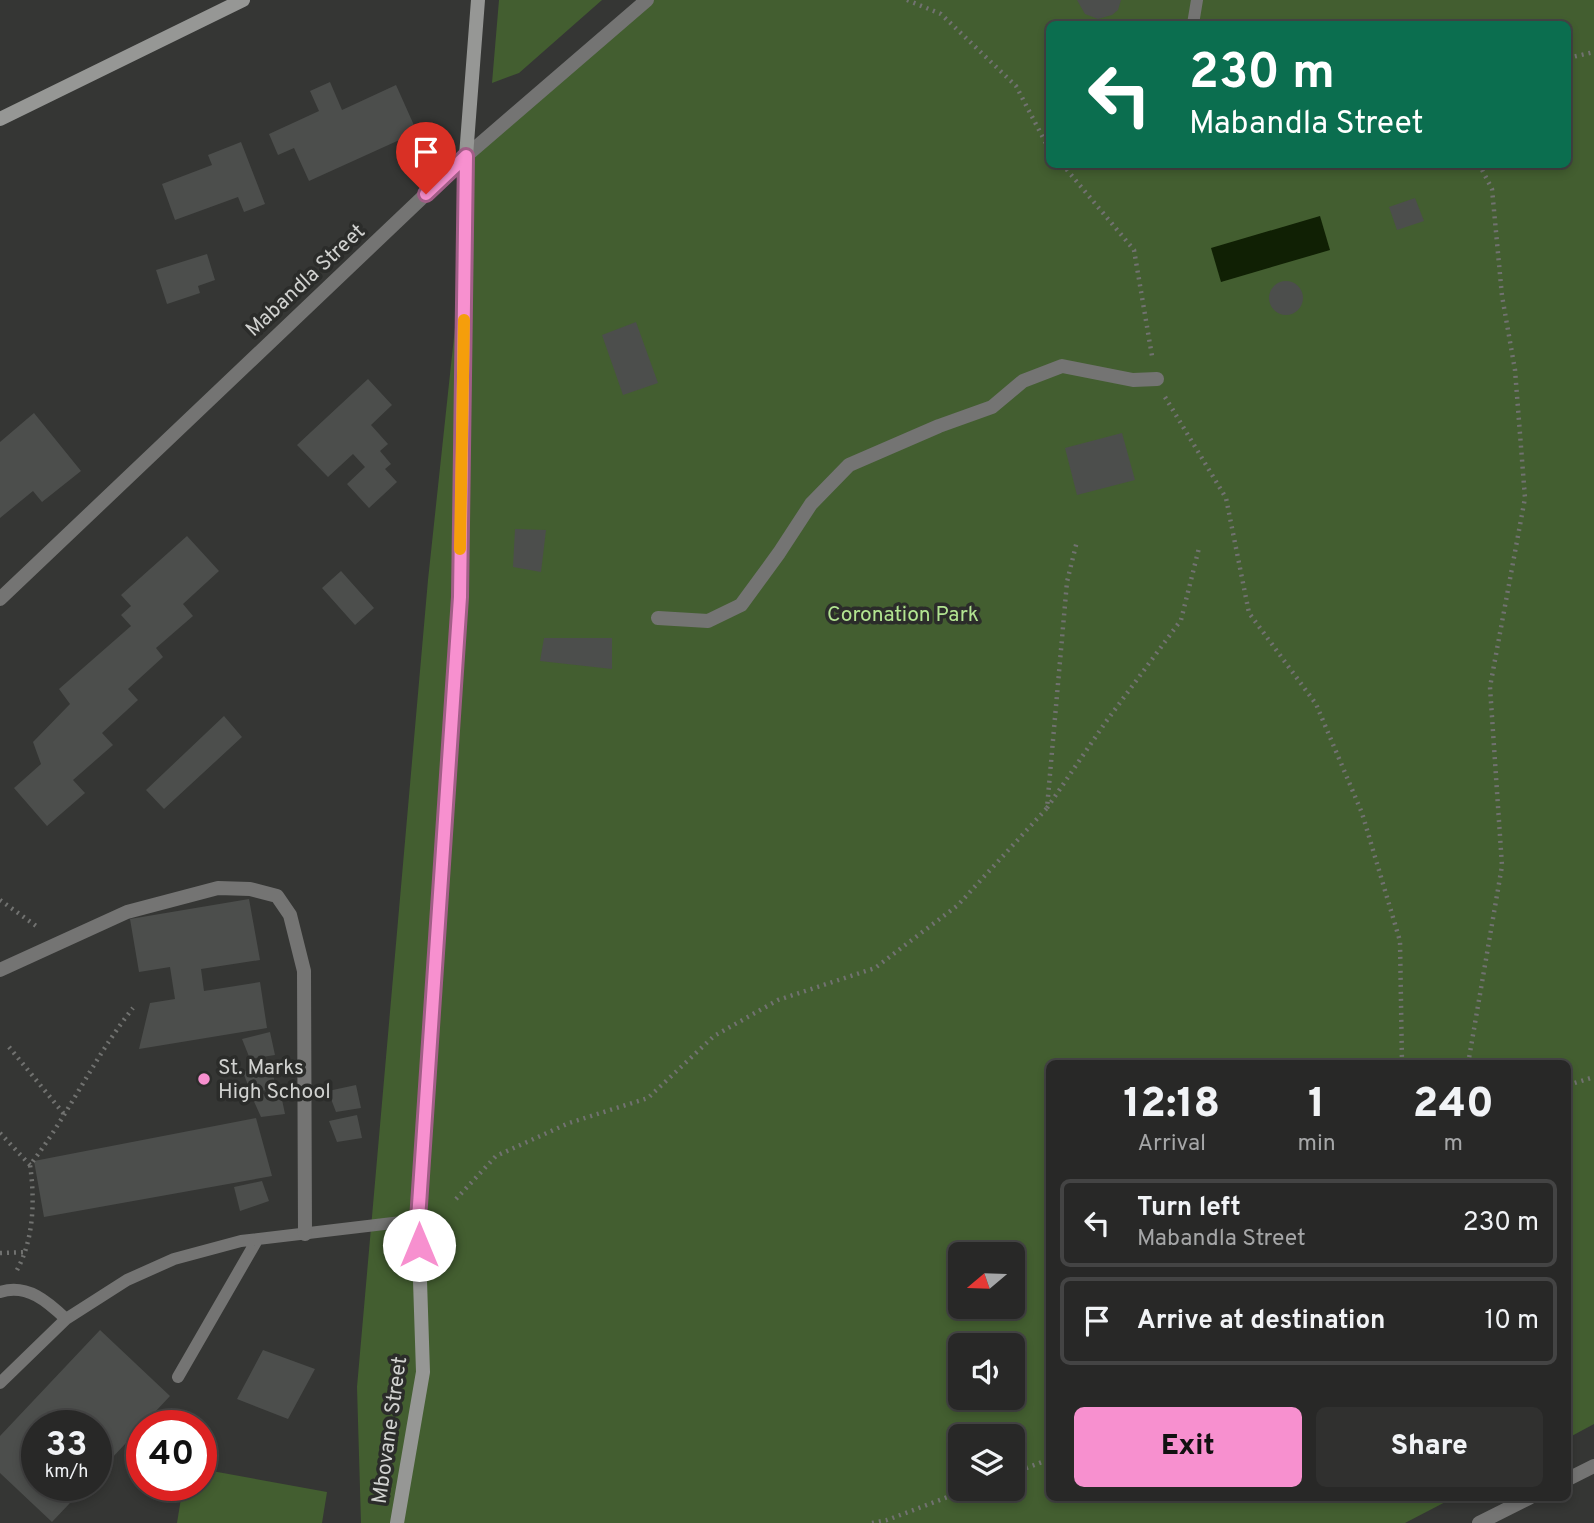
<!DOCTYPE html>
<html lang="en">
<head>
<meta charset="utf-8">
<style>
	:root { --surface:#282827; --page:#30302f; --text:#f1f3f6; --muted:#a5a6a7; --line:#444; --accent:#f790cf }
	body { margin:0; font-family:Overpass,sans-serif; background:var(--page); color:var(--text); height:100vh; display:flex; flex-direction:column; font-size:26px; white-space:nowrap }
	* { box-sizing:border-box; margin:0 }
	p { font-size:23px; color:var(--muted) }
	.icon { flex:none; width:38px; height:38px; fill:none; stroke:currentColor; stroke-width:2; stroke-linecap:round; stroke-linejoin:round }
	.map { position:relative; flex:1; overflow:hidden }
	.drawer { position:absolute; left:1046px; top:1060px; width:525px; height:441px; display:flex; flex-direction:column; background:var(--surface); border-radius:10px; box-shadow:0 4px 10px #0003,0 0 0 2px var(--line) }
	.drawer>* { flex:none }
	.top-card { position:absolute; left:1046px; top:21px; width:525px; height:147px; border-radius:10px; box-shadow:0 4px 10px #0003,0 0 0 2px var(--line); background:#0b6e4f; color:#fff; overflow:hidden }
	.needle { width:46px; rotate:251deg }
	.controls { position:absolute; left:948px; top:1242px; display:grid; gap:14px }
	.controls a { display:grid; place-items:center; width:77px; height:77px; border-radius:10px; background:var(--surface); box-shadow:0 4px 10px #0003,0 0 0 2px var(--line); font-size:35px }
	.speed { position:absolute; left:21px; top:1410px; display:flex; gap:14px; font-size:35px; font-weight:700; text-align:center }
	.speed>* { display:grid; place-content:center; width:91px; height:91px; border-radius:50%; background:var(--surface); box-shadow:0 4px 10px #0003,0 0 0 2px var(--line); line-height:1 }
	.speed small { font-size:18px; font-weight:400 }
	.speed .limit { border:10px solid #d22; background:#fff; color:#111 }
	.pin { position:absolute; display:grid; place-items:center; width:60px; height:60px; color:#fff; margin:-72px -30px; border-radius:50% 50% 50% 0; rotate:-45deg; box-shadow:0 0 7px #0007 }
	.pin .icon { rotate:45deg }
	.me { position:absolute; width:77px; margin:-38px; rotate:0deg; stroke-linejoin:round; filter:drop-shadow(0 0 5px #0008) }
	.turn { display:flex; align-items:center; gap:24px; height:147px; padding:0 28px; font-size:32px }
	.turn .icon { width:91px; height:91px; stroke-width:2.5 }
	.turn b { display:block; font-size:49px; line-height:60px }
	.eta { display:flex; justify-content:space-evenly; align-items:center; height:119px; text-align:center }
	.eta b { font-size:42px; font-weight:800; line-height:49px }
	.action { display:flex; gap:14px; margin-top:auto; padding:14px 28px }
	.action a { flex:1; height:80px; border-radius:10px; background:var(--accent); color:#111; font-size:28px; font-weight:800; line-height:80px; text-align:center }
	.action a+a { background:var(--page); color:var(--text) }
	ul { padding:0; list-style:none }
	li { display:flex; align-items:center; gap:21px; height:88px; margin:0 14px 10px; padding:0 14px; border:4px solid var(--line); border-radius:10px }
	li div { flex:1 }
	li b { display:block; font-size:26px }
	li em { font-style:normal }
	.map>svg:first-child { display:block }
</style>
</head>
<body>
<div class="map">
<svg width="1594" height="1523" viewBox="0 0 1594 1523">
	<rect width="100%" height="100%" fill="#353634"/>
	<path fill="#435e30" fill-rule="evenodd" d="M499,0H602L519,73L492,83Z
		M647,0H1594V1424L1568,1438V1064H1050V1498H1453L1405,1523H361L357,1387L428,580L474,150ZM1050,24H1568V164H1050ZM961,1255H1013V1307H961ZM961,1346H1013V1398H961ZM961,1437H1013V1489H961Z
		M201,1469L327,1492L322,1523H177L183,1486H201Z"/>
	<path fill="#102004" d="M1320,216L1330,250L1221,282L1211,248Z"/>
	<path fill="#4c4e4c" d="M1077,0H1121L1118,10L1112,15L1098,19L1085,14Z
		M330,82L342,110L396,85L417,132L309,181L294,148L278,155L269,134L319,111L310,91Z
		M241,142L265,204L244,212L238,197L175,220L162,184L212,165L208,155Z
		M1415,198L1424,221L1397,230L1389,207Z
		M207,254L215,280L198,286L200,293L167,304L156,270Z
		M1269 298a17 17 0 1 1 34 0a17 17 0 1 1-34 0Z
		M636,322L658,383L623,395L602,335Z
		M368,379L392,405L371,425L388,444L380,451L391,464L385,469L397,482L369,508L347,484L365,467L353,454L328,477L297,445Z
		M34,413L81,471L42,502L33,491L0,518V442Z
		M1122,433L1135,480L1077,495L1065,448Z
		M515,529L546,530L541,572L513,567Z
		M187,536L219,571L183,604L193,616L156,648L163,657L128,689L138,700L102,733L113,745L73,780L85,793L47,826L14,788L41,764L33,742L70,704L59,689L131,626L121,615L131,606L121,595Z
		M341,571L374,608L355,625L322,588Z
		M544,638H612V669L540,661Z
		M224,716L242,737L164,809L146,790Z
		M249,899L260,960L201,969L204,991L260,982L267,1028L139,1049L150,1003L175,999L170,967L139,972L130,919Z
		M270,1032L275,1055L250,1059L242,1039Z
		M271,1065L276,1088L251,1093L243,1072Z
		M356,1085L361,1108L336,1112L328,1091Z
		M280,1090L285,1114L261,1117L252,1097Z
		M357,1115L362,1138L337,1142L329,1121Z
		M256,1118L272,1176L44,1217L34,1161Z
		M262,1181L269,1201L240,1211L234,1187Z
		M100,1330L170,1396L96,1475V1426H37V1486H86L52,1522L0,1473V1436Z
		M263,1350L315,1369L288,1419L237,1399Z"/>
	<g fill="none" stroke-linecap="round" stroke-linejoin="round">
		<path stroke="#717270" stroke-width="4.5" stroke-dasharray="2 5" stroke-linecap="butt" d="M907,0L941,14L1016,86L1050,151
			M1568,58L1594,52
			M1062,164L1134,250L1152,356
			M1165,397L1226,498L1249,613L1316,704L1362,813L1400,941L1402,1064
			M1047,808L1105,723L1181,620L1199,548
			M0,900L39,928
			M9,1047L64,1114
			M1468,1064L1502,866L1490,687L1525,498L1515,370L1502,296L1492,189L1479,164
			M1568,1085L1594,1077
			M0,1133L30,1165
			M456,1199L496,1156L569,1123L648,1098L714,1036L778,1000L875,968L958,905L1047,808L1067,582L1077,541
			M0,1253L27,1252
			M17,1270C34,1239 35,1199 30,1165C68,1116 94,1057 133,1008
			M1013,1473L1050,1459
			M872,1523L887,1520L969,1489"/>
		<path stroke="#747473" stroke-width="12" d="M1193,24L1197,0
			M0,1292C27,1283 48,1302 66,1319
			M178,1377L257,1240
			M0,1383L66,1319L127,1280L174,1259L241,1241L418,1220"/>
		<path stroke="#747473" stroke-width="14" d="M0,599L466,156L647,0
			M658,618L708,621L741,605L779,553L811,504L849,465L939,426L992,407L1023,381L1062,366L1133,380L1157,379
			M0,970L127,912L218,888L250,889L277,896L290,915L304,971L305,1234
			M1568,1479L1594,1466
			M1479,1523L1529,1498"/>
		<path stroke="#969795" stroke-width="14" d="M0,119L243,0
			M397,1523L423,1372L418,1220L460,597L466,156L478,0"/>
	</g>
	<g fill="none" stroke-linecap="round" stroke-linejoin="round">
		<g stroke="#a15e87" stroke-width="18">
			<path id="route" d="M419,1245L418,1220L460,597L466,156L426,194"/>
		</g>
		<use href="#route" stroke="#f790cf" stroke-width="12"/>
		<path stroke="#f59e0b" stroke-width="12" d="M460,549L464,320"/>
	</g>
	<circle fill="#f790cf" stroke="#2b2c2a" stroke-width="2.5" cx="204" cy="1079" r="7"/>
	<g text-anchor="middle" stroke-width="7" stroke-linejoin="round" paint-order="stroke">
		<g font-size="21" fill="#d1d2d0" stroke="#2b2c2a">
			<text transform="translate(305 280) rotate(-43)" y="7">Mabandla Street</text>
			<text transform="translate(389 1430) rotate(-82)" y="7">Mbovane Street</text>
		</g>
		<g font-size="21" fill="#b2e491" stroke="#2b2c2a">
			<text x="903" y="621">Coronation Park</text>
		</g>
		<g font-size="21" fill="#d1d2d0" stroke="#2b2c2a" text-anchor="start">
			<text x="218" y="1074">St. Marks<tspan x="218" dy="24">High School</tspan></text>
		</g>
	</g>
</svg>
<div class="controls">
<a><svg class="needle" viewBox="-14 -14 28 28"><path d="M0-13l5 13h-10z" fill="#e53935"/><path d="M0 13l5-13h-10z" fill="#a5a6a7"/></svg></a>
<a><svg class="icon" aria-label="sound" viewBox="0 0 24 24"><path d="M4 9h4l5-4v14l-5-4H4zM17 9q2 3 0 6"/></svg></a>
<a><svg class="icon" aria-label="layers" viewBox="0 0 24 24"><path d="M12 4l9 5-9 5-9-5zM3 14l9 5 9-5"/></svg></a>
</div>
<div class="speed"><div>33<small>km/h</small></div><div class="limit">40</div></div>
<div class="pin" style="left:426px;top:194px;background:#d93025"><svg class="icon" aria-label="arrive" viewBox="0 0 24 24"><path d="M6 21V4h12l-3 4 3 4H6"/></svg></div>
<svg class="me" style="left:419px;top:1245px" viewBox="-20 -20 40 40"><circle r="19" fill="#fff"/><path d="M0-13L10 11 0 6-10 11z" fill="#f790cf"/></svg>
<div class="top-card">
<div class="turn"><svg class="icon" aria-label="left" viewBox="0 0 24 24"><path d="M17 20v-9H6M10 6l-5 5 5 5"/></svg><div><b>230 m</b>Mabandla Street</div></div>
</div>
<section class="drawer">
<div class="eta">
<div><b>12:18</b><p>Arrival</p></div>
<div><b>1</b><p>min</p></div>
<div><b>240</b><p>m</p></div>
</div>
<ul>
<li><svg class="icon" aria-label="left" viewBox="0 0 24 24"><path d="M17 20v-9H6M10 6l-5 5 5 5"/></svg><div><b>Turn left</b><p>Mabandla Street</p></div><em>230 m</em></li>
<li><svg class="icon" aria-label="arrive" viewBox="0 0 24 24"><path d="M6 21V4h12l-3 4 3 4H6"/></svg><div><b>Arrive at destination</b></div><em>10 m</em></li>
</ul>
<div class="action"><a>Exit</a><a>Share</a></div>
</section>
</div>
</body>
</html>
